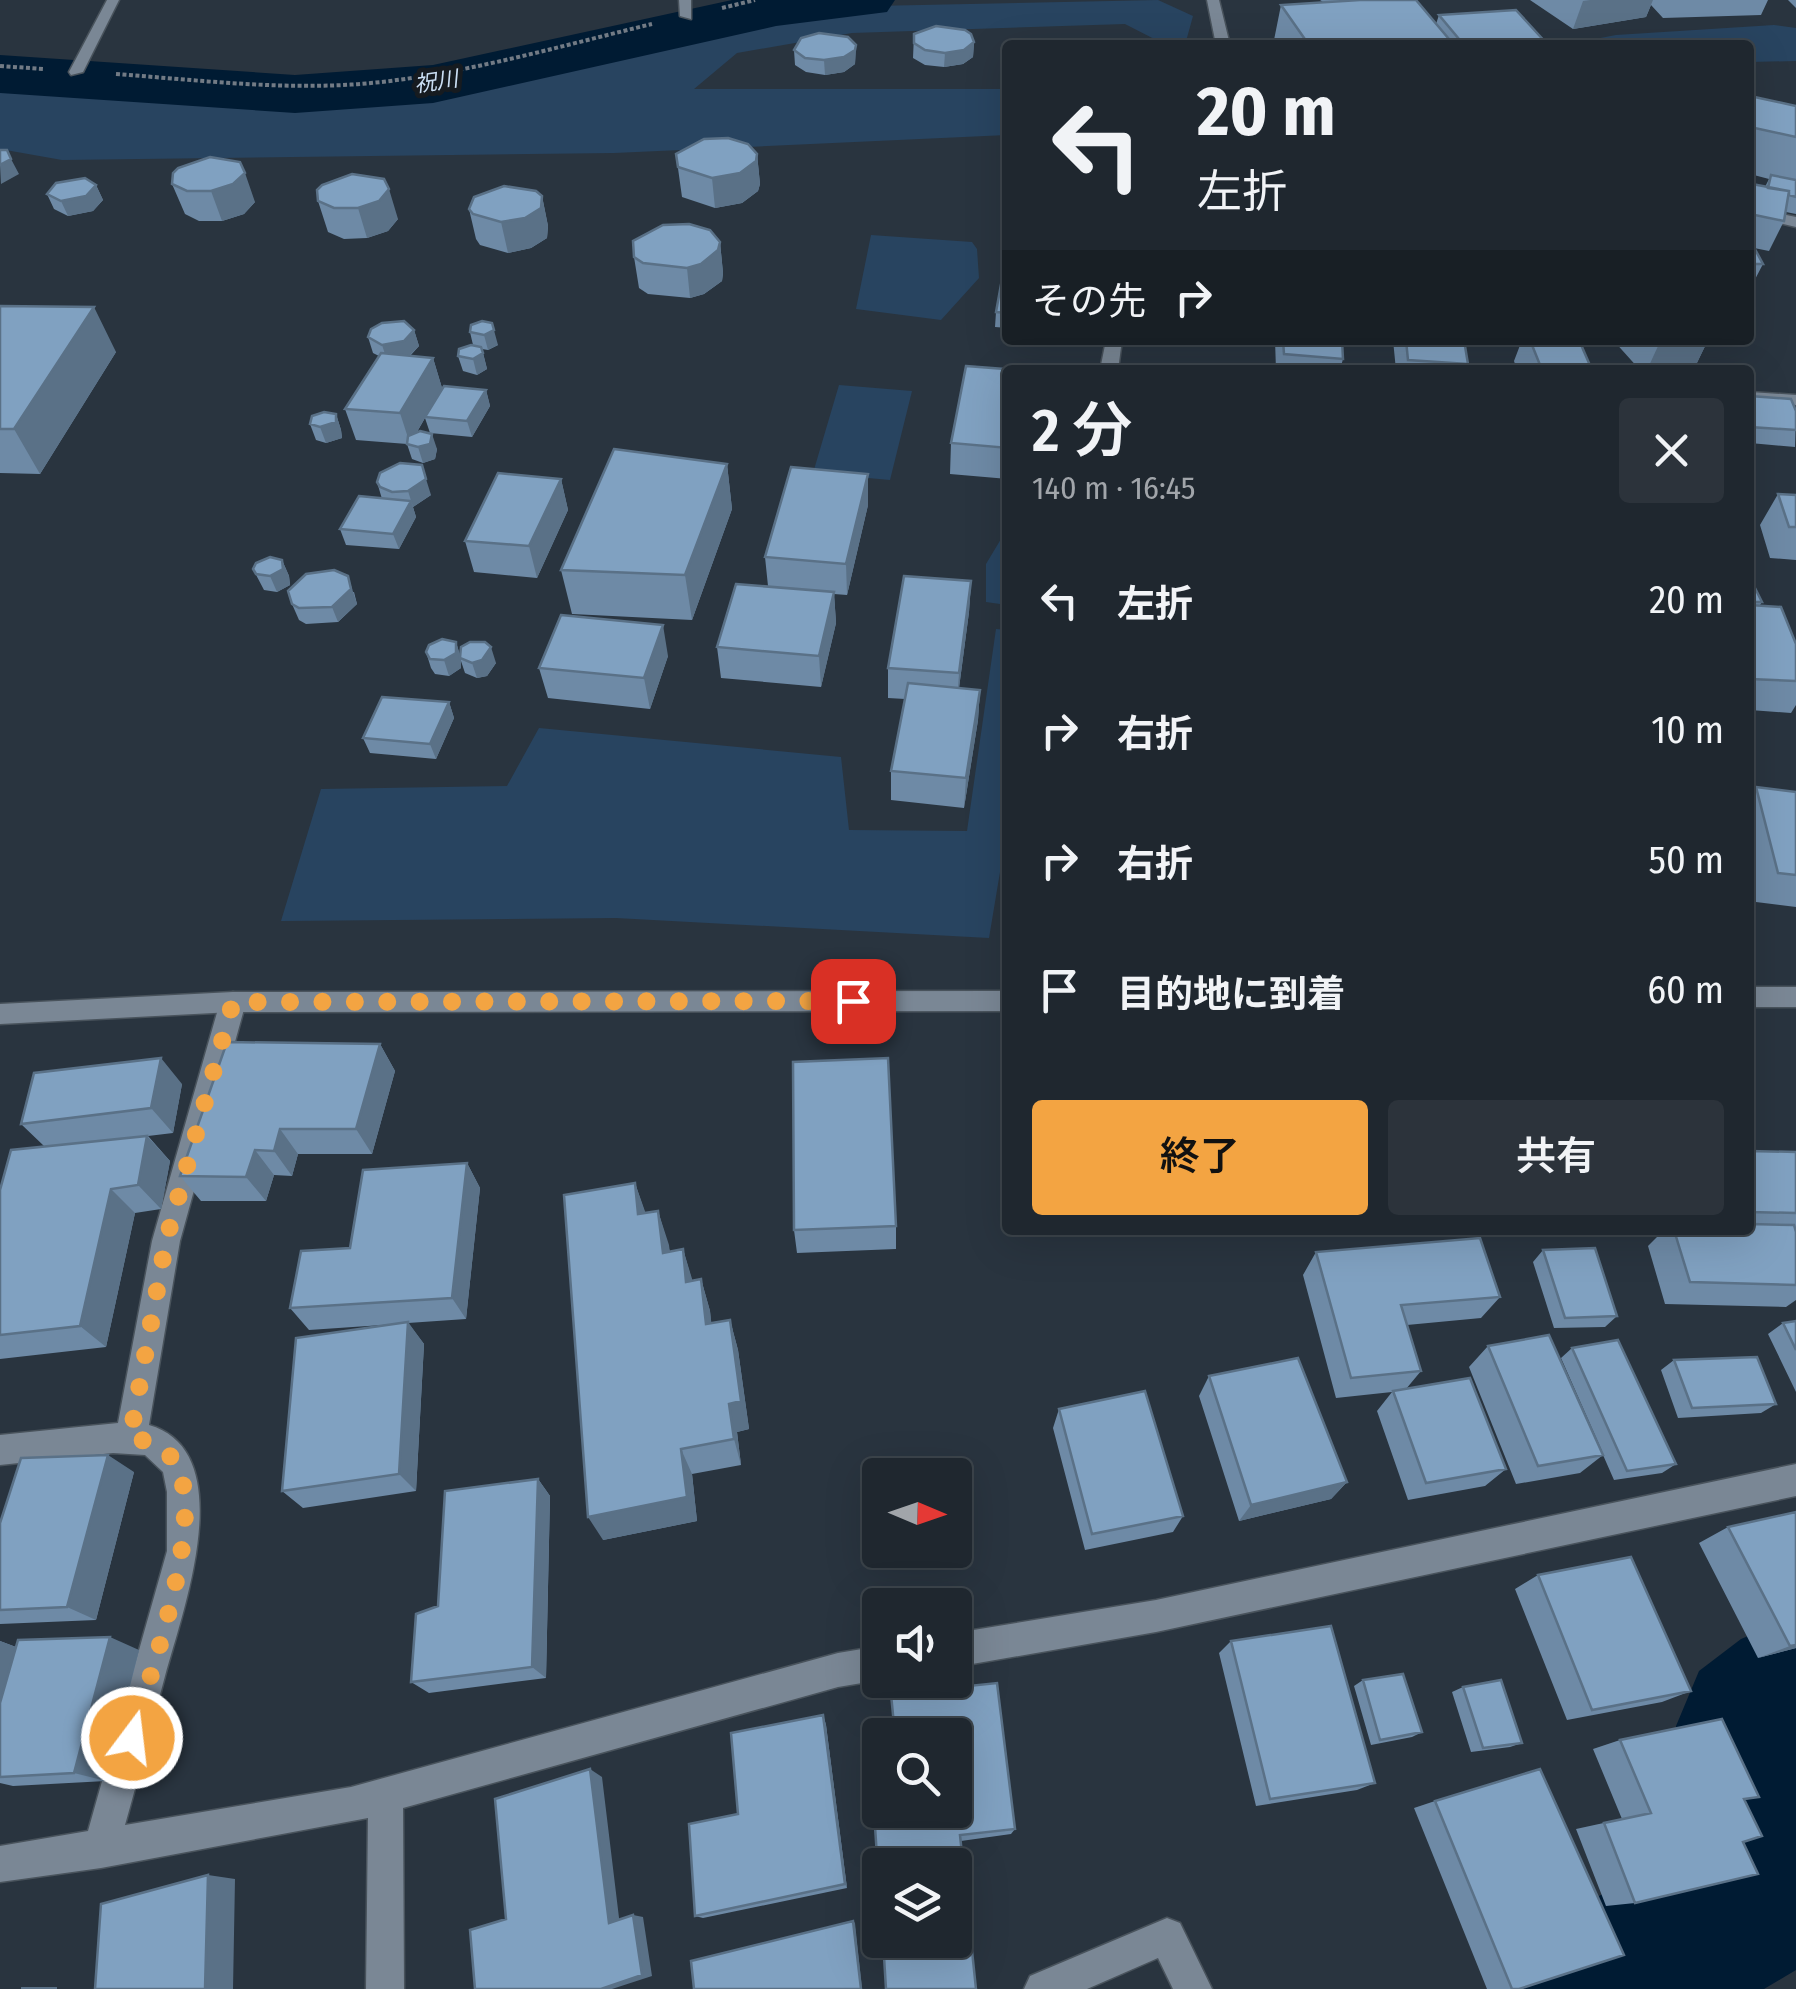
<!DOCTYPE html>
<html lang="ja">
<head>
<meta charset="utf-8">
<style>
	:root { --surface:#1f272f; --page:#2c333b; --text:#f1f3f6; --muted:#a1a5aa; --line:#3c444b; --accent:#f3a442 }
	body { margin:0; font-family:"Fira Sans Condensed","Noto Sans JP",sans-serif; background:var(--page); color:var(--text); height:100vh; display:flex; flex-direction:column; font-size:38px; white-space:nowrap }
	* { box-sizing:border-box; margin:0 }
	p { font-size:32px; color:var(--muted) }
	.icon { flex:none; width:55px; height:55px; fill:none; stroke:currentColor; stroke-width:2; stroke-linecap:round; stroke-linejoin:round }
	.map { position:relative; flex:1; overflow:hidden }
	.drawer { position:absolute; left:1002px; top:365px; width:752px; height:870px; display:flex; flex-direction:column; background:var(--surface); border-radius:10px; box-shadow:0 10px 40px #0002,0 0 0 2px var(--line) }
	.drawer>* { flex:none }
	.guide { position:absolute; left:1002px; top:40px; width:752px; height:305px; border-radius:10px; box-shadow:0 10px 40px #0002,0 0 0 2px var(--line); background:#1f272f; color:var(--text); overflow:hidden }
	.needle { width:65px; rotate:92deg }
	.controls { position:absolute; left:862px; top:1458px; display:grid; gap:20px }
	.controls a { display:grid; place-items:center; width:110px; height:110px; border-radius:10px; background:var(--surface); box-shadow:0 10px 40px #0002,0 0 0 2px var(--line); font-size:50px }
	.pin { position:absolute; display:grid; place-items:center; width:85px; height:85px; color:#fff; margin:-42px; border-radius:20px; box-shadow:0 5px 15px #0006 }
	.me { position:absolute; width:110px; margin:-55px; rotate:15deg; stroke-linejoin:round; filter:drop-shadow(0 0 8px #0008) }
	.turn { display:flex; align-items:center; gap:35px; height:210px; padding:0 30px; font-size:45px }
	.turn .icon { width:130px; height:130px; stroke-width:2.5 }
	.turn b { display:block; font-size:70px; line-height:85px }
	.then { display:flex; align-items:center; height:95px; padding:0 30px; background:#0003; gap:20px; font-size:38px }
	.round { display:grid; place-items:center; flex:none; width:105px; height:105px; border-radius:10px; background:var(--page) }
	.overview { display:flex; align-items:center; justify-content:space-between; height:170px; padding:0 30px }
	h1 { font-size:60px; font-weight:600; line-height:75px }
	.action { display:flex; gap:20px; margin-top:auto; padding:20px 30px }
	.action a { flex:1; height:115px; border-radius:10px; background:var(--accent); color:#111; font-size:40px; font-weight:600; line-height:115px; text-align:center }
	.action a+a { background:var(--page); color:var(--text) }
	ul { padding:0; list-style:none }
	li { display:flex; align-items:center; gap:30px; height:130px; padding:0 30px }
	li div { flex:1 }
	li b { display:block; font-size:38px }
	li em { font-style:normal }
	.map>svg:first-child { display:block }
</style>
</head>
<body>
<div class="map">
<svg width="1796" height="1989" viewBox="0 0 1796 1989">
	<rect width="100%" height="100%" fill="#29343f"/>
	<path fill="#284460" d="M1158,0L1193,16L1185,45H1166L1125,24L852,33L737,53L694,89H1007V135L614,153L62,160L0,149V74L217,91L397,97L776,8Z
		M1774,25L1796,28V61L1750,62V45H1564L1616,35Z
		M871,235L972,242L977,249L979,278L941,320L856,309Z
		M839,385L912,391L890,480L813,473Z
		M1007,529V605L986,602V564Z
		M996,629L1007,630V830L989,938L616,918L281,921L321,789L507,786L539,728L841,757L849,830L967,831Z"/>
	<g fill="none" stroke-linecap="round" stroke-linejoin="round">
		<path fill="#001b33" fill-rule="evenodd" d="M732,0H895L887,12L776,26L433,103L295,113L0,93V55L295,75L433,65Z
			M1796,1616V1970L1764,1989H1517L1542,1928L1672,1855L1678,1826L1676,1726L1699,1671L1741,1639Z"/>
		<g stroke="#49535c" stroke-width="3">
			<path id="minor" d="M107,0H119L83,72L71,75L69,72Z
				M679,0H691V19L680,16Z
				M1207,0H1219L1230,45H1216Z
				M1758,209L1796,217V227L1753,217L1750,214Z
				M1106,340H1122L1118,370H1100Z
				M1750,392L1796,395V405L1750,402Z
				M233,992L242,995L246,1002L180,1241L149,1425C242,1452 182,1613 165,1676C152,1726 139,1775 125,1825L351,1787L838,1653L880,1646V1680L838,1687L403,1808L404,1989H366L368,1818L101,1868L0,1882V1846L88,1831L167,1551V1492L163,1472L145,1455L113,1453L0,1465V1435L118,1423L152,1241L220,1002L224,995Z
				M1796,1464V1496L1156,1632L955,1667V1633L1156,1600Z
				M1167,1918L1180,1923L1212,1989H1173L1158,1958L1087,1989H1024L1030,1976Z"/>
		</g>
		<g stroke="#49535c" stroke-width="3">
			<path id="tertiary" d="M1750,987H1796V1007H1750Z
				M1008,991V1011L233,1012L0,1024V1004L233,992Z"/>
		</g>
		<path stroke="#727b85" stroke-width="4" stroke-dasharray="4 2.5" stroke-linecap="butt" d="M722,8L755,0
			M0,66L44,69
			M116,74C197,80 279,90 360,84C459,76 556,47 652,24"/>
		<use href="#minor" fill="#7a8795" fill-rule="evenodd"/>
		<use href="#tertiary" fill="#7a8795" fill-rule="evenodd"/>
	</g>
	<path fill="#6e8aa6" d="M1320,0H1416L1436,24L1439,15L1548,45H1273L1281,5L1323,2Z
		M1530,0H1768L1761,15L1663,18L1651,5L1646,17L1573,29Z
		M1788,0H1796V8Z
		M914,34L974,42L973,57L963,64L944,67L925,65L913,58Z
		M856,45L855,64L844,72L825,75L806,72L795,65L794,50Z
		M1750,96L1796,106V214L1786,212L1784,221L1769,251L1754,248L1763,264L1750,289V189L1752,184L1765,187L1769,179L1750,174Z
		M676,154H757L760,184L758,191L742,203L715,208L682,197Z
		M173,173L255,202L244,214L222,221H199L185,214L172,184Z
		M96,185L103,200L93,211L68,216L54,209L47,194Z
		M322,185L398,219L388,231L367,238L344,239L328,232L318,201Z
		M542,196L548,226L547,238L531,248L508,253L480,245L476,239L469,209Z
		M1008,236V328L995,327L996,312L1002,279Z
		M720,242L723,273L722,281L704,294L690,298L648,294L639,288L634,257Z
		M0,306L116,352L40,474L0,473Z
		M471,325L498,345L488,350L482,349L487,369L477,375L463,371L458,356L473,345L470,332Z
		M414,330L419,346L410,356L433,358L442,388L486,390L490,406L472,437L430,433L425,418L417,432L437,449L435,459L423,463L412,459L407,444L356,440L345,409L379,356L373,353L368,337Z
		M1275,340H1342L1343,359L1340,370H1276Z
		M1393,340H1464L1468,364L1466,370H1396Z
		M1522,340H1579L1592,370H1517L1514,361Z
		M1613,340H1708L1694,369L1684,370H1640Z
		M1008,370V479L950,474L951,443Z
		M1750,396L1796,411L1795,447L1750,443Z
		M336,414L341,430L342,438L326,443L316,440L310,424Z
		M727,464L732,509L692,620L572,614L561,570Z
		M561,479L568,510L537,578L474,572L465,541Z
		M377,482L431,495L413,507L416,517L399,549L346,545L340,529L382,499Z
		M1778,494L1796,495V560L1770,558L1760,525Z
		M868,505L847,595L834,594L836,623L821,687L721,678L717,647L768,586L765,557Z
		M282,560L289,576L290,585L277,592L264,590L253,569Z
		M1750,578L1762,602L1760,605L1796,644V705L1791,713L1750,710Z
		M971,581L969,612L959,688L980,690L978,720L964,808L891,800V771L905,699L888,698V668Z
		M354,592L357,604L338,622L306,624L299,620L292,604Z
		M456,642L460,656L496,663L487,676L477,678L465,673L461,661V668L449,676L435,674L431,668L426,652Z
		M668,656L650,709L548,698L539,668Z
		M449,702L454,718L436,759L370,753L363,738Z
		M1756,787L1796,792V907L1756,902L1750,879V796Z
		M380,1044L395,1071L372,1154H298L292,1176L274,1175L266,1201H201L180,1176Z
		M182,1084L173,1133L148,1136L170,1161L161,1209L135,1213L106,1347L0,1359V1190L44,1146L21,1124Z
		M1750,1151L1796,1152V1300L1786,1307L1665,1304L1648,1246L1664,1230H1750Z
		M467,1163L480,1188L466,1319L408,1323L424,1344L416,1491L303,1508L282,1491L397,1324L309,1330L290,1308L350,1248Z
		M635,1183L645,1213L658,1211L670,1252L683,1249L692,1281L701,1279L710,1311L711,1323L730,1320L738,1350L749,1429L737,1432L741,1465L692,1474L697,1521L603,1540Z
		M896,1226V1249L797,1253L794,1230Z
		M1543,1250L1617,1316L1605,1327L1554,1328L1533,1262Z
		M1316,1252L1500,1297L1481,1318L1407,1325L1421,1371L1406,1389L1506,1469L1485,1486L1408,1500L1377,1411L1392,1392L1336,1398L1303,1275Z
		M1796,1321V1392L1768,1334L1783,1323Z
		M1488,1346L1602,1451L1561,1358L1572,1348L1676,1464L1662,1473L1614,1480L1603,1455L1580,1473L1516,1484L1469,1367Z
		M1674,1360L1776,1404L1761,1413L1678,1418L1661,1370Z
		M1209,1376L1347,1482L1331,1499L1239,1521L1199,1396Z
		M1059,1409L1183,1516L1173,1532L1085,1550L1053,1428Z
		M134,1472L96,1620L0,1624V1523Z
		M538,1479L550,1496L546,1678L429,1693L411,1682L438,1606Z
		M1796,1512V1648L1758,1658L1699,1543L1728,1527Z
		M1538,1575L1691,1691L1662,1702L1567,1720L1515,1589Z
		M0,1641L16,1647L139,1650L106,1781L13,1786L0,1783Z
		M1231,1641L1375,1783L1357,1790L1256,1806L1219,1653Z
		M1363,1680L1422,1732L1412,1737L1371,1745L1354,1686Z
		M1463,1687L1522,1743L1510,1747L1471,1752L1452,1692Z
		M823,1715L826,1725L847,1888L703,1918L695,1916L738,1814Z
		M1620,1740L1759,1797L1744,1800L1743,1842L1635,1903L1606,1906L1576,1829L1622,1819L1593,1749Z
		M873,1796L1015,1829L1011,1834L961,1841Z
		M1435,1801L1519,1989H1487L1414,1808Z"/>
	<path fill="#5a7187" d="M1590,0H1653L1646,17L1573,29L1583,1Z
		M974,42L973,57L963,64L944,67L945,53Z
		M856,45L855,64L844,72L825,75L824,60Z
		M757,154L760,184L758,191L742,203L715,208L712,178Z
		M11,159L19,174L1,184L0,165Z
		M245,173L255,202L244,214L222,221L211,191Z
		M96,185L103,200L93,211L68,216L61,201Z
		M389,189L398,219L388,231L367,238L358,208Z
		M542,196L548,226L547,238L531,248L508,253L501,222Z
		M720,242L723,273L722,281L704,294L690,298L687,268Z
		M94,307L116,352L40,474L14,429Z
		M492,323L498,345L488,350L484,335Z
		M414,330L419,346L408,357L387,360L382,345Z
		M1692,340H1708L1694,369L1647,370L1659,344Z
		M483,353L487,369L477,375L473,359Z
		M433,358L442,388L410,444L400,413Z
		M486,390L490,406L472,437L467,421Z
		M336,414L341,430L342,438L326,443L320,427Z
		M432,434L437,449L435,459L423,463L418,447Z
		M727,464L732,509L692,620L685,575Z
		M868,474V505L847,595L846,564Z
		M426,479L431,495L413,507L408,491Z
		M561,479L568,510L537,578L529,546Z
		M411,501L416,517L399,549L393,534Z
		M282,560L289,576L290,585L277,592L270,576Z
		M348,576L357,604L338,622L332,607Z
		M971,581L969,612L957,703L959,673Z
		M834,592L836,623L821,687L819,656Z
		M663,625L668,656L650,709L644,678Z
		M456,642L461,658V668L449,676L444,660Z
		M491,647L496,663L487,676L477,678L472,663Z
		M980,690L978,720L964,808L966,778Z
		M449,702L454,718L436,759L430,744Z
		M380,1044L395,1071L372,1154L356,1129Z
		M161,1058L182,1084L173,1133L151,1108Z
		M280,1129L298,1154L292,1176L274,1151Z
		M147,1136L170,1161L161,1209L138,1185Z
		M255,1150L274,1175L266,1201L246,1177Z
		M467,1163L480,1188L466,1319L452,1298Z
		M635,1183L647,1217L638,1214Z
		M111,1189L135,1213L106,1347L80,1326Z
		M658,1211L669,1245L674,1286L663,1253Z
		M683,1249L693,1282H686Z
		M701,1279L710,1311L715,1354L706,1324Z
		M730,1320L738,1350L749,1429L737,1432L741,1465L734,1439L729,1404Z
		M408,1322L424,1344L416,1491L399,1474Z
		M681,1449L692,1474L697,1521L603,1540L588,1517Z
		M108,1455L134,1472L96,1620L67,1607Z
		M538,1479L550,1496L546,1678L532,1667Z
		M1347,1482L1331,1499L1239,1521L1251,1505Z
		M110,1637L139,1650L106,1781L74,1773Z
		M0,1641L29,1652L0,1755Z
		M1796,1645V1648L1758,1658L1790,1646Z
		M823,1715L826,1725L847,1888L845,1884Z
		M590,1769L602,1777L620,1926L609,1923Z
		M208,1875L235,1879L233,1989H205Z
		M633,1915L643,1917L652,1976L612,1989H601Z
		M853,1921L855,1923L862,1989H861Z
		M21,1987H57V1989H21Z"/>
	<path fill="#80a1c1" stroke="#5a7187" stroke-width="2.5" d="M1360,0H1416L1454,45H1309L1281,5Z
		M1516,10L1548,45H1464L1439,15Z
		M936,26L965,30L971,34L974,42L964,50L945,53L925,50L914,43V34Z
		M819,33L848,37L856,45L855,50L844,57L824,60L805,58L794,50L801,38Z
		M1750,96L1796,106V137L1750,127Z
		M728,138L748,144L757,154L756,161L740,173L712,178L678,167L676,154L704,139Z
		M0,150H7L11,159L0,165Z
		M210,157L240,162L245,173L233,184L211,191H187L172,184L173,173L178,168Z
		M352,174L384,179L389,189L379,201L358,208H334L318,201L317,190L322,185Z
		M1771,175L1796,180V197L1789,195V191L1768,188Z
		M85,178L96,185L86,196L61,201L47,194L56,183Z
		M1752,184L1789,191L1784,221L1750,214V194Z
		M504,186L536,191L542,196L541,208L525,218L501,222L473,214L469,209L474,197Z
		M689,224L710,230L720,242L718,250L701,264L687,268L643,263L634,257L633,241L663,225Z
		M1008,236V262L1003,261Z
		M1750,240L1763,264H1750Z
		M1002,279H1008V313L996,312Z
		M0,306L94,307L14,429H0Z
		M404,321L414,330L404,341L382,345L368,337L371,329L382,323Z
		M482,321L492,323L494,330L484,335L470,332L471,325Z
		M1283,340H1342L1343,359L1284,354Z
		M1406,340H1464L1468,364L1408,360Z
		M1530,340H1579L1592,370H1542Z
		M1655,340H1692L1659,344Z
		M471,345L481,347L483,353L473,359L458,356L459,349Z
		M381,353L433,358L400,413L345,409Z
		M966,366L1018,370H1008V448L951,443Z
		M444,386L486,390L467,421L425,417Z
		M1750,396L1791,399L1796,411V430L1750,427Z
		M324,412L336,414V422L320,427L310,424L312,416Z
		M420,431L432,434L430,444L418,447L407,444L408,436Z
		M614,449L727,464L685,575L561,570Z
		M400,463L422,465L426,479L408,491L392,492L380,487L377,482L380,473Z
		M791,467L868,474L846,564L765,557Z
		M498,473L561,479L529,546L465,541Z
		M1778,494L1796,495V527H1789Z
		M359,496L411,501L393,534L340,529Z
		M270,557L282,560L283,569L270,576L256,574L253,569L256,563Z
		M334,570L348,576L351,589L332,607L299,608L292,604L288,591L306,574Z
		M904,576L971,581L959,673L888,668Z
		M1750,578L1762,602H1750Z
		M736,584L834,592L819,656L717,647Z
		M1750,605L1781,607L1796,644V681L1750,679Z
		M561,615L663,625L644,678L539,668Z
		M442,639L456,642V653L444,660L430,659L426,652L429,645Z
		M470,642H485L491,647L482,660L472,663L460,658L461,647Z
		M908,683L980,690L966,778L891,771Z
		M382,697L449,702L430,744L363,738Z
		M1756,787L1796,792V875L1778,873Z
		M227,1042L380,1044L356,1129H280L274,1151L255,1150L246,1177L180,1176Z
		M161,1058L151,1108L21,1124L34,1073Z
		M888,1058L896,1226L794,1230L793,1062Z
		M147,1136L138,1185L111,1189L80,1326L0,1335V1190L11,1150Z
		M1750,1151L1796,1152V1213L1750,1212Z
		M467,1163L452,1298L290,1308L301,1251L350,1248L363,1170Z
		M635,1183L638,1214L658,1211L663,1253L683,1249L686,1282L701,1279L706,1324L730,1320L741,1401L729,1404L734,1439L681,1449L687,1497L588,1517L564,1195Z
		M1750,1224L1794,1225L1796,1232V1285L1690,1282L1674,1230H1750Z
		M1480,1238L1500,1297L1401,1305L1421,1371L1351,1378L1316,1252Z
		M1595,1248L1617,1316L1565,1318L1543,1250Z
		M1796,1321V1350L1783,1323Z
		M408,1322L399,1474L282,1491L296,1338Z
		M1549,1335L1603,1455L1538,1466L1488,1346Z
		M1618,1340L1676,1464L1627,1471L1572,1348Z
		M1757,1357L1776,1404L1692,1408L1674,1360Z
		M1298,1358L1347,1482L1251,1505L1209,1376Z
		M1470,1378L1506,1469L1426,1483L1393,1391Z
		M1145,1391L1183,1516L1092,1534L1059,1409Z
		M108,1455L67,1607L0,1610V1523L21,1458Z
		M538,1479L532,1667L411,1682L416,1614L438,1606L445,1491Z
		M1796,1512V1645L1790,1646L1728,1527Z
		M1631,1557L1691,1691L1592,1710L1538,1575Z
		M1331,1626L1375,1783L1270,1799L1231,1641Z
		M110,1637L74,1773L0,1777V1703L18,1640Z
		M1403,1674L1422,1732L1380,1740L1363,1680Z
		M1501,1680L1522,1743L1483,1748L1463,1687Z
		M997,1683L1015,1829L960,1835L976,1989H886L883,1940H955V1865H880V1902L873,1796H880V1810H955V1735H895L891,1694Z
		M823,1715L845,1884L695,1916L689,1824L738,1814L731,1733Z
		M1722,1719L1759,1797L1744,1799L1762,1836L1743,1842L1758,1874L1635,1903L1604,1823L1651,1813L1620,1740Z
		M590,1769L609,1923L633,1915L642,1975L601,1989H475L470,1930L506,1919L495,1799Z
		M1540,1769L1624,1955L1519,1989H1512L1435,1801Z
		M208,1875L205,1989H95L101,1904Z
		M853,1921L861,1989H694L691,1961Z"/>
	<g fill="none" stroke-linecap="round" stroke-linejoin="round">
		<path stroke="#f3a442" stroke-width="18" stroke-dasharray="0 32.4" d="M132,1738C149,1676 207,1520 176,1464C166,1447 148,1440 130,1438L166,1241L233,1002L853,1001"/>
	</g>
	<g text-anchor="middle" stroke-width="10" stroke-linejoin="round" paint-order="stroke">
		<g font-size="22" font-style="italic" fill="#cbdff4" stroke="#161b20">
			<text transform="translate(436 81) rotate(-9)" y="8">祝川</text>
		</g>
	</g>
</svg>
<div class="controls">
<a><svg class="needle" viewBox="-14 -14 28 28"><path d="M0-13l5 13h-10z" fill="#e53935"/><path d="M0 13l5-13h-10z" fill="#a1a5aa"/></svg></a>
<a><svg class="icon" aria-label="sound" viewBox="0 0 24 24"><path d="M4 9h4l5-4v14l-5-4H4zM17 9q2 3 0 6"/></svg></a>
<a><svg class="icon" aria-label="search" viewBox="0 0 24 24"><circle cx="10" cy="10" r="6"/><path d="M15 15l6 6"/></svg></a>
<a><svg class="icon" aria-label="layers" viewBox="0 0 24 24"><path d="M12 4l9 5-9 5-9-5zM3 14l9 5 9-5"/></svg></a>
</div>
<div class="pin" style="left:853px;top:1001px;background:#d93025"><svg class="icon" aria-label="arrive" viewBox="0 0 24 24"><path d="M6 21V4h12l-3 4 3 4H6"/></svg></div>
<svg class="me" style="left:132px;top:1738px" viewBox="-20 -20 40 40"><circle r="17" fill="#f3a442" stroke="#fff" stroke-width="3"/><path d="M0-11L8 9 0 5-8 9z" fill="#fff"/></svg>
<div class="guide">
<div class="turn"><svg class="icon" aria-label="left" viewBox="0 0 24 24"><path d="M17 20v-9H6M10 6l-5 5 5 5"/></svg><div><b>20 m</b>左折</div></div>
<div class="then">その先<svg class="icon" aria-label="right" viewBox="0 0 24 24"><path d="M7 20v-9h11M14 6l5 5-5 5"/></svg></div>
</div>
<section class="drawer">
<div class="overview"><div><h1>2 分</h1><p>140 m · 16:45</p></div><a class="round"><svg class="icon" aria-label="close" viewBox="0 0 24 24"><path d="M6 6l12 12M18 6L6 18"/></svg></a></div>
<ul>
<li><svg class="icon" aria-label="left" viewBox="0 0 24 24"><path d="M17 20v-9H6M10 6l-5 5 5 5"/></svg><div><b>左折</b></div><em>20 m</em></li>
<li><svg class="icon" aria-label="right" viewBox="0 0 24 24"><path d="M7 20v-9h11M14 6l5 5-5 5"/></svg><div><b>右折</b></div><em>10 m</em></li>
<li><svg class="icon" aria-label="right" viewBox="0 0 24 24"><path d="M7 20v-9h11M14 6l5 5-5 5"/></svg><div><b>右折</b></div><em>50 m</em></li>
<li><svg class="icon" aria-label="arrive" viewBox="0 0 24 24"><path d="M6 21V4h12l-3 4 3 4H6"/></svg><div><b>目的地に到着</b></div><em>60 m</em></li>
</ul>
<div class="action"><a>終了</a><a>共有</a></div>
</section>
</div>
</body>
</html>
